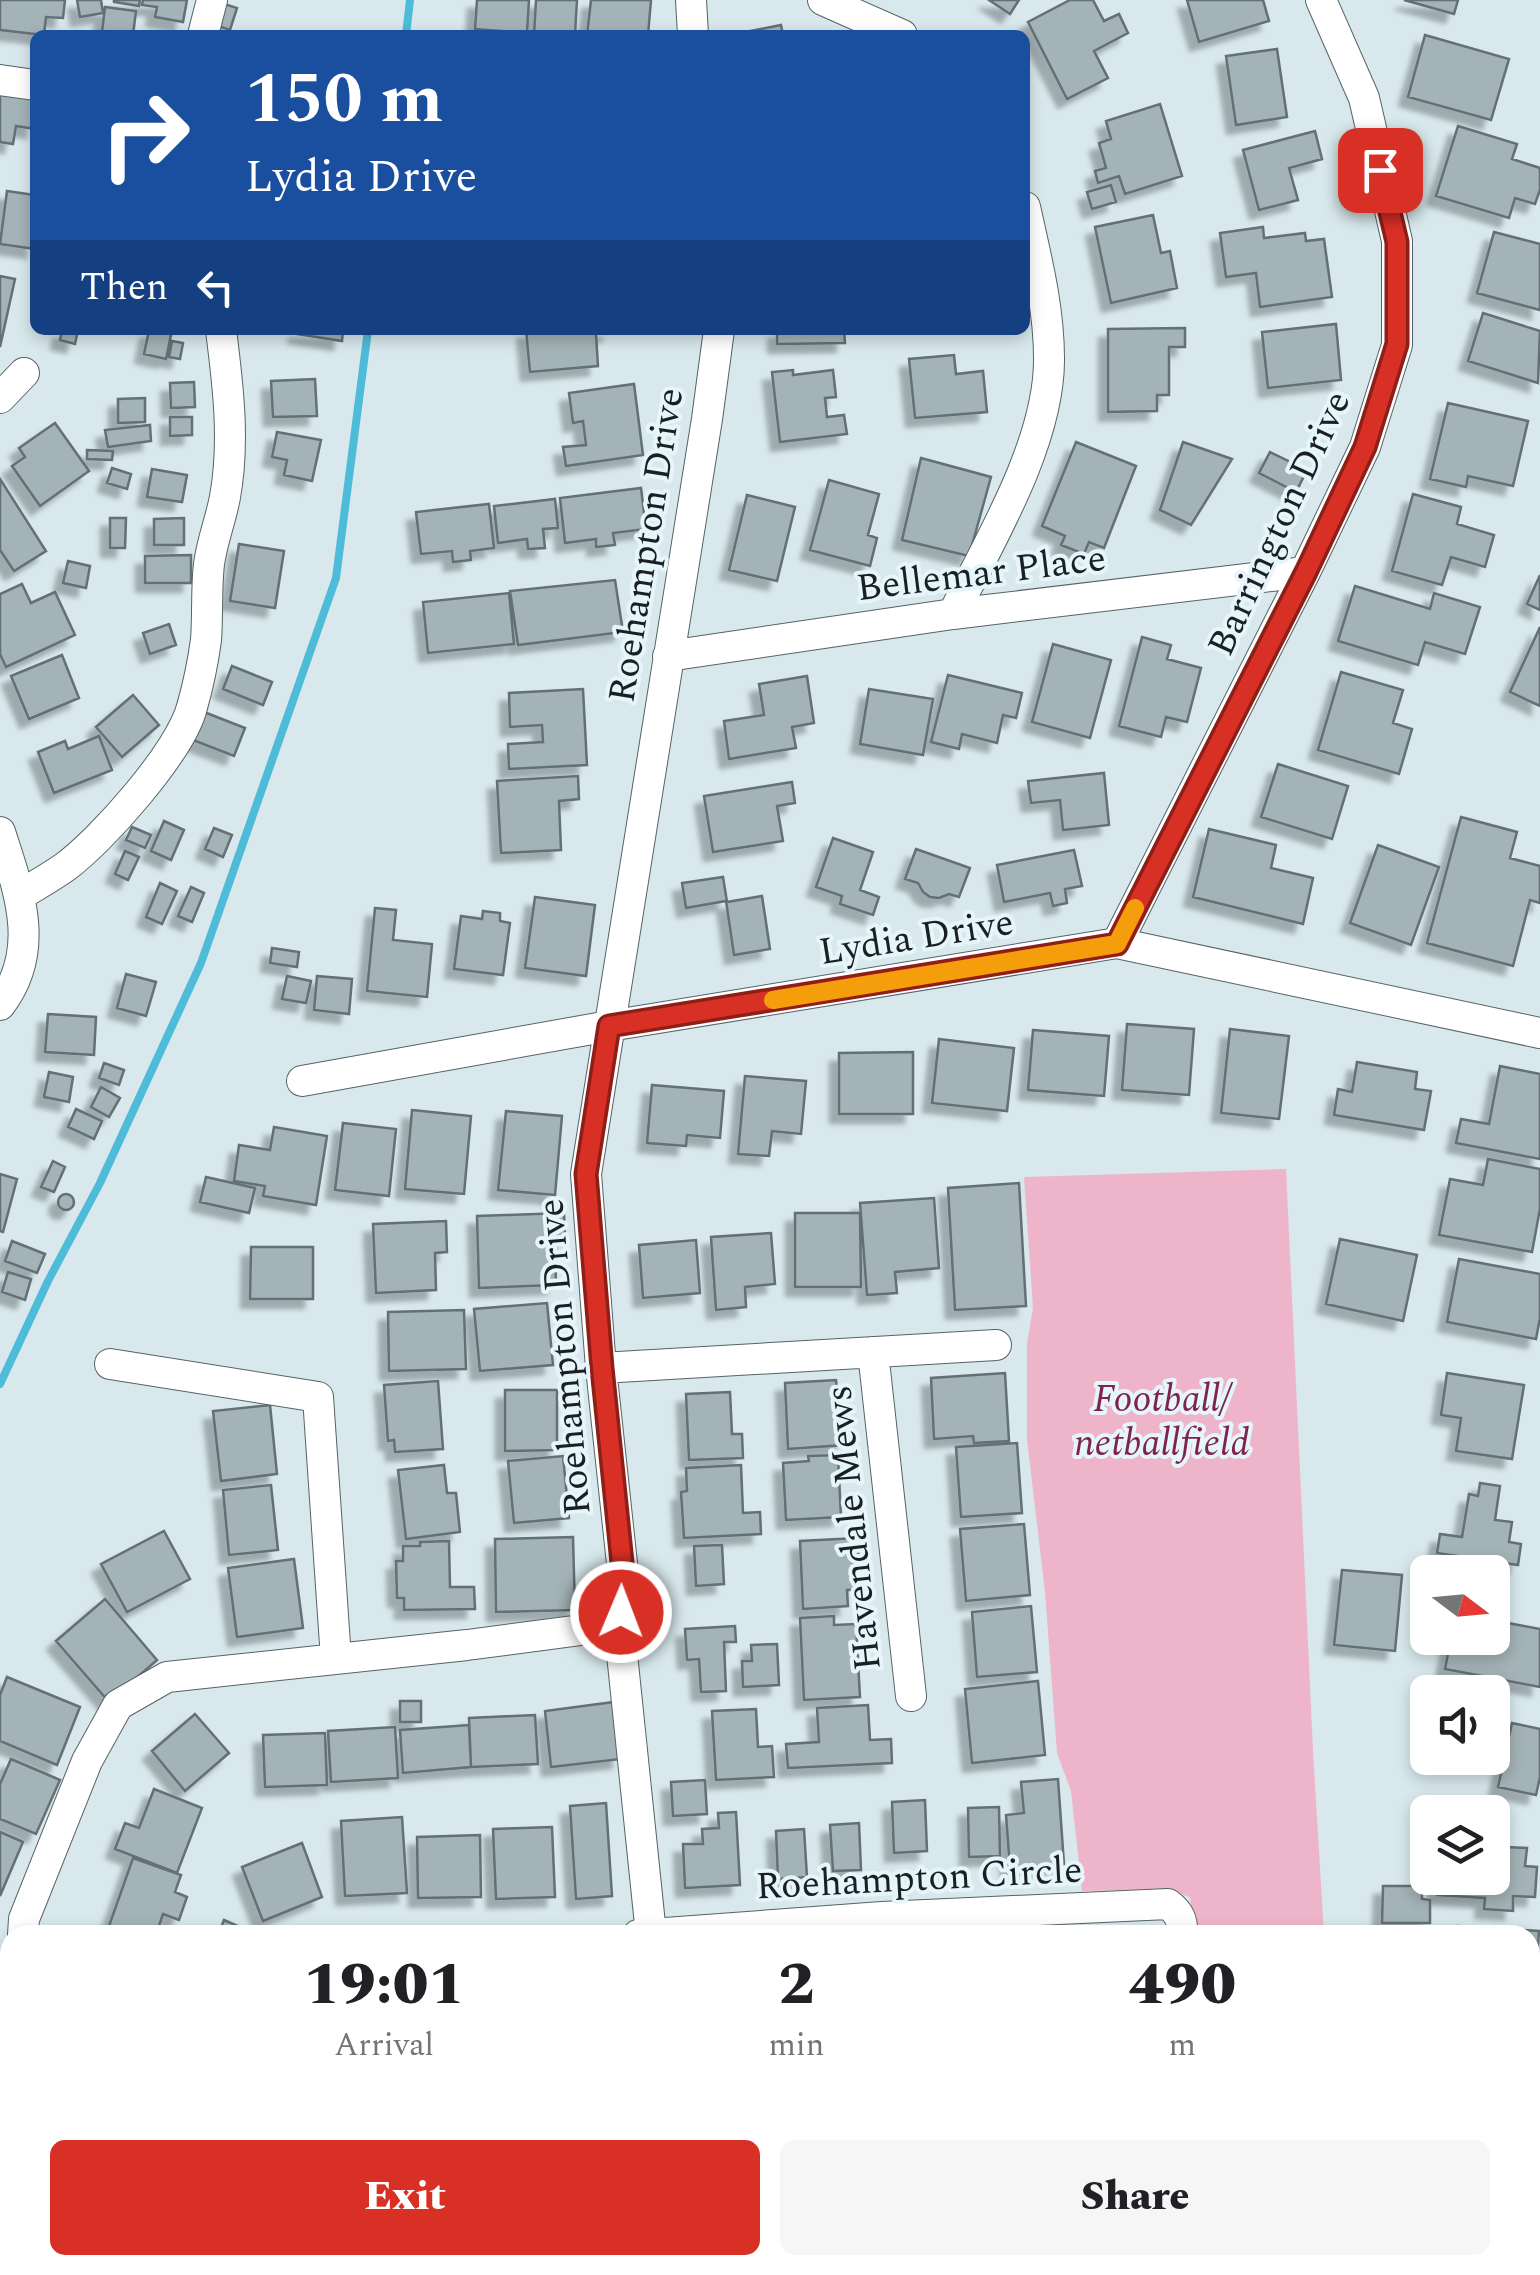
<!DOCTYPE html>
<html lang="en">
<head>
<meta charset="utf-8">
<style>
	:root { --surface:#fff; --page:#f6f6f6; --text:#202124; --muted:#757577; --accent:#d93025 }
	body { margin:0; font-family:Spectral,serif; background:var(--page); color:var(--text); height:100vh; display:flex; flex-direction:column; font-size:38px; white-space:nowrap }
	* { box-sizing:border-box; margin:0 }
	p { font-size:32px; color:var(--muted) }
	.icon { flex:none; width:55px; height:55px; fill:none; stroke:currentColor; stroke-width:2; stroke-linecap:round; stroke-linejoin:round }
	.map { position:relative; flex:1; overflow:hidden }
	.sheet { position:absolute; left:0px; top:1925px; width:1540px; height:350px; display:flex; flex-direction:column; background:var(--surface); border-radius:30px 30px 0 0; box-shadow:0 5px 15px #0003 }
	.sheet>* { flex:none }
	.hud { position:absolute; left:30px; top:30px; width:1000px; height:305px; border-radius:15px; box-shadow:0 5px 15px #0003; background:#1a4fa0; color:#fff; overflow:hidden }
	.needle { width:65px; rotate:106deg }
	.buttons { position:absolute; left:1410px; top:1555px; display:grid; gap:20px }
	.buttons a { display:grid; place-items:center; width:100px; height:100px; border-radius:15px; background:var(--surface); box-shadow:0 5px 15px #0003; font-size:50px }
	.pin { position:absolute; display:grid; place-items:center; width:85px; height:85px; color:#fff; margin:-42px; border-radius:20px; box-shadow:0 5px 15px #0006 }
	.me { position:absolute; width:110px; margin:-55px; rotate:1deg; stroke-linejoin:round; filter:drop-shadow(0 0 8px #0008) }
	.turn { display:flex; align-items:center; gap:35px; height:210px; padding:0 50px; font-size:45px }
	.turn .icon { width:130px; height:130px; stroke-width:2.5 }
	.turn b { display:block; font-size:70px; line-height:85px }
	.then { display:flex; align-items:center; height:95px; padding:0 50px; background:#0003; gap:20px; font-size:38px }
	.eta { display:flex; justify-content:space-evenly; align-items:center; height:170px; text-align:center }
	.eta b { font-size:60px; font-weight:800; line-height:70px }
	.button { display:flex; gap:20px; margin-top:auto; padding:20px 50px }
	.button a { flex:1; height:115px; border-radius:15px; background:var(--accent); color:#fff; font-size:40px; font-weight:800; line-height:115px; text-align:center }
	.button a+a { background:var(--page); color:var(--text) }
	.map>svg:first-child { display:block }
</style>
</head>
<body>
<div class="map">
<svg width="1540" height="2275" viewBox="0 0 1540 2275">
	<defs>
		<filter id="shadow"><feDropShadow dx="-9" dy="9" stdDeviation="2.5" flood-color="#0004"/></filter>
	</defs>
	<rect width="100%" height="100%" fill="#d8e8ec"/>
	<path fill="#eeb5ca" d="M1286,1169L1313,1751L1324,1935H1195L1190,1897L1164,1889L1082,1891L1071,1791L1057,1753L1045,1592L1027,1439V1344L1033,1308L1024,1177Z"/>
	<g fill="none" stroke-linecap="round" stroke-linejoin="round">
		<path stroke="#4ebcd8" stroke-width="8" d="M406,35L410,0
			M0,1384L48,1281L100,1183L201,963L336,578L368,330"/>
	</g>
	<path fill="#a4b3b7" stroke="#637075" stroke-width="2.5" filter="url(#shadow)" d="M0,0H65L63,18L46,17L44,35L0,30Z
		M77,0H101L103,13L80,17Z
		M114,0H140L139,6L114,2Z
		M143,0H187L183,22L155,17L157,7L142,5Z
		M477,0H529L527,33L475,29Z
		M536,0H577L575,35H534Z
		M591,0H651L648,35H587Z
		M989,0H1019L1010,14Z
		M1070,0H1093L1104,21L1119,14L1128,33L1094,51L1108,78L1067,99L1028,22Z
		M1187,0H1263L1269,21L1199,42Z
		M1404,0H1458L1454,14Z
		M221,3L237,8L230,30L215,25Z
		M105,7L136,11L133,35H109L110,33L102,32Z
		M781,25L783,35H735V34Z
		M1425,35L1509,59L1491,120L1408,97Z
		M1277,49L1287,117L1236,125L1226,56Z
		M0,91L35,96V129L16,126L13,144L0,142Z
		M1160,104L1182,176L1125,194L1119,176L1098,183L1095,171L1106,168L1099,143L1111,139L1106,121Z
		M1458,126L1517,144L1512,159L1540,168V190L1535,204L1515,198L1509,218L1436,196Z
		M1315,131L1322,159L1289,168L1298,200L1259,210L1243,150Z
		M1111,185L1116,202L1092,209L1087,192Z
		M7,191L35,195V249L0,244Z
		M1153,215L1161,253L1170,251L1177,288L1111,303L1095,227Z
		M1263,227L1264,238L1305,233L1306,241L1324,239L1332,297L1260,307L1256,273L1226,277L1220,233Z
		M1494,232L1540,244V310L1477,293Z
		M0,276L15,279L0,347Z
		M1483,313L1540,331L1538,383L1468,361Z
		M1336,324L1341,380L1268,388L1262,332Z
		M1185,328V347H1169V395H1157V411L1108,412V329Z
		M62,330H78L75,344L60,340Z
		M149,330H172L166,359L144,354Z
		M298,330H343L342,341L297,334Z
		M526,330H611V332L596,334L598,366L530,372Z
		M777,330H844L845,343L777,344Z
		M172,341L183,343L180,359L169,357Z
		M954,355L956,374L983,371L987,412L915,418L909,359Z
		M793,370V375L833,370L836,397L825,398L827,417L844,415L847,434L780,442L772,372Z
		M315,379L317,416L273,417L271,381Z
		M194,382L195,407L171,408L170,383Z
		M634,384L643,455L566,466L563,447L586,445L583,421L573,423L569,393Z
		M145,398V422L118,423V399Z
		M1448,403L1528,421L1513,486L1468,476L1466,487L1430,479Z
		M170,417H192V435L170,436Z
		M55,423L89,471L40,506L12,466L25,457L19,448Z
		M150,425L151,441L108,447L105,430Z
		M277,432L321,440L312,481L284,475L287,460L272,457Z
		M1076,442L1136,466L1104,548L1089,542L1084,554L1061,545L1065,536L1042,526Z
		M1183,442L1232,459L1191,525L1160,510Z
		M87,450L113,451L112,460L87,459Z
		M1270,452L1307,470L1296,492L1259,473Z
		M921,458L991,477L969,556L902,540Z
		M112,468L131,474L127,489L107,483Z
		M152,469L187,475L182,502L147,497Z
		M0,479L46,551L14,571L0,550Z
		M829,480L879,494L868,535L877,538L870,566L810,550Z
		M641,488L646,529L613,533L615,545L596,547V539L565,543L560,498Z
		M1413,494L1461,507L1457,524L1494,535L1485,567L1451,557L1442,585L1392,571Z
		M747,495L795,507L777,581L729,570Z
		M555,499L558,528L543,529L545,548L528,549L527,539L498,543L494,506Z
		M489,504L494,548L470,551L471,560L453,562L452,551L421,554L416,512Z
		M110,518H126L125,548H110Z
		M184,518V545H154V519Z
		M239,544L284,551L275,608L230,601Z
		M191,555V583H145V556Z
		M68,561L90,566L86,588L63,583Z
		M1540,575V610L1527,604Z
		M615,580L623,632L518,645L510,591Z
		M22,584L31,603L55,592L75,635L6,667L0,654V594Z
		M1355,586L1430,609L1434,593L1480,607L1465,654L1425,642L1418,665L1338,641Z
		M509,593L514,644L428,653L423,602Z
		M169,624L176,645L150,654L143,633Z
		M1540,627V706L1510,692Z
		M1142,637L1171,645L1167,659L1201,668L1187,722L1166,717L1161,737L1119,726Z
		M1053,644L1111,660L1090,738L1032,722Z
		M62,655L79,698L29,719L11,676Z
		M232,666L272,682L263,705L223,689Z
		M1341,672L1403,690L1393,723L1412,729L1399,774L1318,750Z
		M948,675L1022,693L1016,718L1003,715L997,743L962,734L959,749L931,742Z
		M807,676L814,723L792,727L796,748L729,759L724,721L764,715L759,684Z
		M583,689L587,765L509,769L508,744L543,742L542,725L510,727L509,693Z
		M869,689L933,699L923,755L860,744Z
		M133,695L159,725L122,757L96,727Z
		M204,712L245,728L234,756L193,740Z
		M99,736L112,770L54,793L38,752L65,741L68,749Z
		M1278,764L1348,786L1332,839L1261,817Z
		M1104,773L1109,825L1063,830L1060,800L1031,803L1028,781Z
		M578,776L579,799L559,801L561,850L501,853L497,781Z
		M792,782L795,803L777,806L783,841L713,852L704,796Z
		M1461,817L1517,832L1510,858L1540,866V903L1530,900L1513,966L1427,943Z
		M164,821L184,830L171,860L151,851Z
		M132,827L151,835L145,848L126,840Z
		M214,828L232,835L223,857L205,849Z
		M1209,829L1276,845L1271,868L1313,878L1303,924L1193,897Z
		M833,838L873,852L860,890L879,897L873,915L840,904L842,896L816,887Z
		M1378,845L1439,867L1411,945L1350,923Z
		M916,849L970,868L959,897L949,894L939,898L930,897L923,892L918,883L905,879Z
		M1074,850L1082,886L1065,889L1067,903L1053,906L1050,893L1004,902L997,865Z
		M125,851L139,857L128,880L115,874Z
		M723,877L727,902L762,896L770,949L734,955L726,901L686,908L682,883Z
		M160,883L177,891L162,924L146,917Z
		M191,887L204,893L192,922L178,916Z
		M535,897L595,905L586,976L525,968Z
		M375,908L396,910L393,940L432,944L427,997L367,991Z
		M483,911L500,913V921L510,923L503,975L454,969L461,916L482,919Z
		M272,948L299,952L297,967L270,963Z
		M126,974L156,982L146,1016L117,1008Z
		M287,976L311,981L306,1003L282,999Z
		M317,976L352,979L349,1014L314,1010Z
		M48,1014L96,1017L94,1055L45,1052Z
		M1127,1024L1194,1029L1189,1095L1122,1090Z
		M1230,1029L1289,1036L1279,1119L1221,1113Z
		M1033,1030L1109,1036L1104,1096L1028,1090Z
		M939,1039L1014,1048L1007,1111L932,1103Z
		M913,1052V1114H839V1053Z
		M1357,1062L1417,1072L1415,1089L1431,1091L1424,1130L1334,1115L1338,1089L1352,1092Z
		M104,1063L124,1070L119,1085L99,1078Z
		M1500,1066L1540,1074V1159L1456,1143L1461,1119L1489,1124Z
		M49,1072L73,1077L69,1102L44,1097Z
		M745,1076L806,1081L801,1134L772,1131L769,1156L738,1154Z
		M652,1085L724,1091L720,1138L687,1135L686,1146L647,1143Z
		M101,1087L120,1098L109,1117L91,1107Z
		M76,1109L102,1121L94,1139L68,1127Z
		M412,1110L471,1116L464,1194L405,1189Z
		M506,1111L562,1116L555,1195L498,1190Z
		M343,1123L396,1129L389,1196L335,1190Z
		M274,1127L327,1136L316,1205L263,1196L265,1186L234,1181L239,1145L270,1150Z
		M1488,1159L1540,1169V1209L1532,1252L1439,1235L1450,1179L1483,1185Z
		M53,1161L65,1167L54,1192L41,1187Z
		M0,1174L17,1179L3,1232L0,1231Z
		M206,1177L255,1188L249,1213L200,1202Z
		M1019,1183L1026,1306L955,1310L948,1188Z
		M58 1202a8 8 0 1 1 16 0a8 8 0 1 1-16 0Z
		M934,1198L939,1268L895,1272L897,1293L867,1295L860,1203Z
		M564,1213L565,1241H555L556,1285L479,1288L477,1216Z
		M795,1213H860L861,1287H795Z
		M446,1221L447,1252L435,1253L436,1290L376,1293L373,1224Z
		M771,1233L775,1284L745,1287L746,1307L716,1310L711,1237Z
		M1340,1239L1417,1255L1403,1321L1326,1304Z
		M696,1240L700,1293L643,1298L639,1245Z
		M12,1241L45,1254L37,1273L5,1261Z
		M251,1247H313V1299H250Z
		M1459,1259L1540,1274V1318L1536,1339L1447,1322Z
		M8,1272L31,1279L25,1300L2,1292Z
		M547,1303L553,1365L480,1371L474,1309Z
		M464,1310L466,1369L389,1371L388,1312Z
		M1005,1373L1009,1441L974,1443L973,1436L934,1439L931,1378Z
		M1447,1373L1524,1385L1512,1459L1456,1451L1461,1418L1441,1415Z
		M836,1380L838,1400H841L844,1445L788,1449L785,1383Z
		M438,1381L443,1449L395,1452L394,1440L388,1441L384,1385Z
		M505,1390H557V1450L505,1451Z
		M730,1392L732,1434H742L743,1458L689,1460L686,1394Z
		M270,1405L277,1474L221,1481L213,1411Z
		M1017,1443L1022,1513L961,1517L956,1447Z
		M838,1455L841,1517L786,1520L783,1463L809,1461L808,1456Z
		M563,1456L569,1518L514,1523L508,1461Z
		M444,1465L447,1493H456L460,1532L406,1539L398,1470Z
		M741,1465L743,1513L760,1512L761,1534L684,1538L681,1492L687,1491L686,1468Z
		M1480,1483L1500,1486L1495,1520L1512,1522L1509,1542L1521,1544L1518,1565L1437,1553L1440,1534L1462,1537L1469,1494L1478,1496Z
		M271,1485L278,1550L229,1555L223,1490Z
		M1024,1524L1030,1595L966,1601L960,1529Z
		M164,1531L190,1579L127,1612L101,1564Z
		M573,1537L575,1610L496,1612L495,1539Z
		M857,1538L859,1563H853L854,1590H847L848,1606L803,1609L800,1541Z
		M449,1541L450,1587H474L475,1609L404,1610V1598H397L396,1561H403V1546H420V1542Z
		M722,1545L724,1584L696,1586L694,1546Z
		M294,1559L303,1628L237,1637L228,1568Z
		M1342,1570L1402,1575L1395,1651L1334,1645Z
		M105,1599L157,1660L109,1702L56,1641Z
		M1031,1606L1037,1672L977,1677L972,1612Z
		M834,1616V1625L856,1624L860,1697L804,1700L800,1618Z
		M1492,1620L1540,1629V1687L1445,1669L1451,1638H1492Z
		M735,1626L736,1642H724L726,1691L701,1692L699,1659L687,1660L685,1629Z
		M777,1644L779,1685L743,1687L742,1661H752L751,1645Z
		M7,1677L80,1707L57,1765L0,1741V1695Z
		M1038,1681L1045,1755L972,1763L965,1689Z
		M400,1701H421V1722H400Z
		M614,1702L621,1759L551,1767L545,1711Z
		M868,1705L870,1740L891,1739L892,1763L788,1768L786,1744L819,1742L817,1708Z
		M756,1709L758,1747L772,1746L774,1777L716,1780L712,1711Z
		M195,1714L229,1753L185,1791L152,1751Z
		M535,1715L538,1764L471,1767L469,1718Z
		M1512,1723L1540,1729V1777L1536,1795L1498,1787Z
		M469,1725L471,1767L403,1773L400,1730Z
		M395,1727L398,1778L331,1782L328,1731Z
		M325,1733L327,1785L265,1787L263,1735Z
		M11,1759L60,1780L36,1834L0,1819V1784Z
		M1058,1779L1064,1864L1010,1868L1006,1815L1024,1813L1021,1782Z
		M705,1780L707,1814L673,1816L671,1782Z
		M154,1789L202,1808L177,1873L115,1849L125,1823L139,1828Z
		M925,1800L927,1851L894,1853L892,1802Z
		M606,1803L612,1896L576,1899L570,1806Z
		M999,1807L1000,1856L969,1857L968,1808Z
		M736,1812L740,1885L685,1888L683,1844H703L702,1829L719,1828L718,1813Z
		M402,1817L407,1893L345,1896L341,1821Z
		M859,1823L861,1870L833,1871L830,1825Z
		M552,1827L555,1897L496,1899L493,1829Z
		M804,1829L807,1877L778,1879L776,1831Z
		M1492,1830L1506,1831L1505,1847L1527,1848L1525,1866L1537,1867L1535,1897L1513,1896V1911L1484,1909L1485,1898L1437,1895L1438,1878H1492Z
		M0,1832L23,1842L0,1896Z
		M480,1835L481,1897L418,1898L417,1837Z
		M302,1843L322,1897L263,1921L242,1867Z
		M133,1858L181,1875L175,1892L187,1897L179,1920L163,1914L156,1935H135L109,1926Z
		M1383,1886H1422V1899L1430,1900V1923H1382Z
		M224,1920L258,1935H218Z
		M1457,1926L1539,1931L1533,2022H1530V1935H1457Z
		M1540,2056V2120L1530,2121V2058Z
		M10,2084V2155L0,2159V2088Z
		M1530,2164H1533L1538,2186H1540V2225L1530,2227Z
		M10,2170V2214L0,2197V2176Z
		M49,2265H107L111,2273L54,2275Z
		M240,2265H262L248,2275Z
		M282,2265H293L300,2275H268Z
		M369,2265H403L388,2275H376Z
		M425,2265H471L477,2275H420L417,2269Z
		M980,2265H1037L1038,2275H982Z
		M1101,2265H1176L1178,2275H1103Z
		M1276,2265H1353L1354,2275H1277Z
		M1458,2265H1474L1475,2275H1411L1410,2273Z
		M1540,2265V2275H1507L1506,2272Z
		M808,2268L809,2275H772V2269Z"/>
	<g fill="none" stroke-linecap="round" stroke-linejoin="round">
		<g stroke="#556367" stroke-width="32">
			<path id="minor" d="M691,0L693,35
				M823,0L902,35
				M203,35L212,0
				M0,80L35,85
				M0,398L24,373
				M953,614C990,541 1050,441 1049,358C1049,307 1036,257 1025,207
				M668,656L953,614L1305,572
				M0,832C19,891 42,950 0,1005
				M20,895C35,886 51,877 65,867C102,840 181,751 192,707C198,686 203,662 206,640C208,615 206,589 209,564C212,541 221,519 225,497C235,442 228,385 221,330
				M1117,943L1305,572L1365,447L1397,345V241L1364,98L1321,0
				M302,1081L609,1026L1117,943L1540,1033
				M873,1352L911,1696
				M110,1364L318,1397L336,1659
				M601,1368L996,1345
				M651,1934L619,1625L624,1582L601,1368L586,1174L707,419L719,330
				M23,1935L24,1919L87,1761L118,1705L167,1677L467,1645L619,1625
				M638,1935L882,1917L1168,1904C1180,1913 1182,1920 1183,1935
				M158,2265L164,2275
				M503,2265L509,2275
				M910,2265L912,2275
				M1213,2265L1214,2275
				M557,2275L576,2265"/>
		</g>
		<use href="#minor" stroke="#fff" stroke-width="30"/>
	</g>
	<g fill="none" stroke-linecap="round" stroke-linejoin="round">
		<g stroke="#8d1f18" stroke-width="25">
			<path id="route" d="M621,1612L624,1582L602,1368L586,1174L609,1026L1117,944L1306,572L1365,447L1397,344V242L1380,170"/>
		</g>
		<use href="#route" stroke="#d93025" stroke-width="18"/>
		<path stroke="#f59e0b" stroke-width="18" d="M773,1000L1117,944L1135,908"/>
	</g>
	<g text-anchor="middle" stroke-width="8" stroke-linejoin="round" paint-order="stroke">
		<g font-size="38" fill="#1a1f21" stroke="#e5f5fa">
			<text transform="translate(1278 523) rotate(-65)" y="13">Barrington Drive</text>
			<text transform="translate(645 545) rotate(-81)" y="13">Roehampton Drive</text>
			<text transform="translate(981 572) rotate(-7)" y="13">Bellemar Place</text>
			<text transform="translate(916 936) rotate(-9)" y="13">Lydia Drive</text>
			<text transform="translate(563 1357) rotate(-95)" y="13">Roehampton Drive</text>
			<text transform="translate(852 1528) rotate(-96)" y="13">Havendale Mews</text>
			<text transform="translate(919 1877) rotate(-3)" y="13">Roehampton Circle</text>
		</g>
		<g font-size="38" font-style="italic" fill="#802150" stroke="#e5f5fa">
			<text x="1162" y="1411">Football/<tspan x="1162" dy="44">netballfield</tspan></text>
		</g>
	</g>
</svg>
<div class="buttons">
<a><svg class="needle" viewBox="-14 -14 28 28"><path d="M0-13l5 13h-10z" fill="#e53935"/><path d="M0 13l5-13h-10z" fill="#757577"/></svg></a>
<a><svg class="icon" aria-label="sound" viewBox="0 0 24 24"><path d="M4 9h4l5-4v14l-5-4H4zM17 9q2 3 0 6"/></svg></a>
<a><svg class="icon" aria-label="layers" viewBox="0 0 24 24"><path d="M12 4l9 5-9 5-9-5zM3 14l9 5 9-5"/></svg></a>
</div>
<div class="pin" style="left:1380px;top:170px;background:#d93025"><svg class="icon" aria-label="arrive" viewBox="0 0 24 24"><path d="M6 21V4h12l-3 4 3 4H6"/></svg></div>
<svg class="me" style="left:621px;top:1612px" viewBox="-20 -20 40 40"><circle r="17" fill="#d93025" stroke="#fff" stroke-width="3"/><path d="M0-11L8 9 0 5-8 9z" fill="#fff"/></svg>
<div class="hud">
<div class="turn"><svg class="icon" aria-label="right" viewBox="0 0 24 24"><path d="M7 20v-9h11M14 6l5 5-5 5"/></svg><div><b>150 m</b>Lydia Drive</div></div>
<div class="then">Then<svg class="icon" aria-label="left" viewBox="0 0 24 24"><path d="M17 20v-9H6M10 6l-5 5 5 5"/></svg></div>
</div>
<section class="sheet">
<div class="eta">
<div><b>19:01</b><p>Arrival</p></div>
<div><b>2</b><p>min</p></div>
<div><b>490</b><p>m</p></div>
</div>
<div class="button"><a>Exit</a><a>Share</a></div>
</section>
</div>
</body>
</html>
